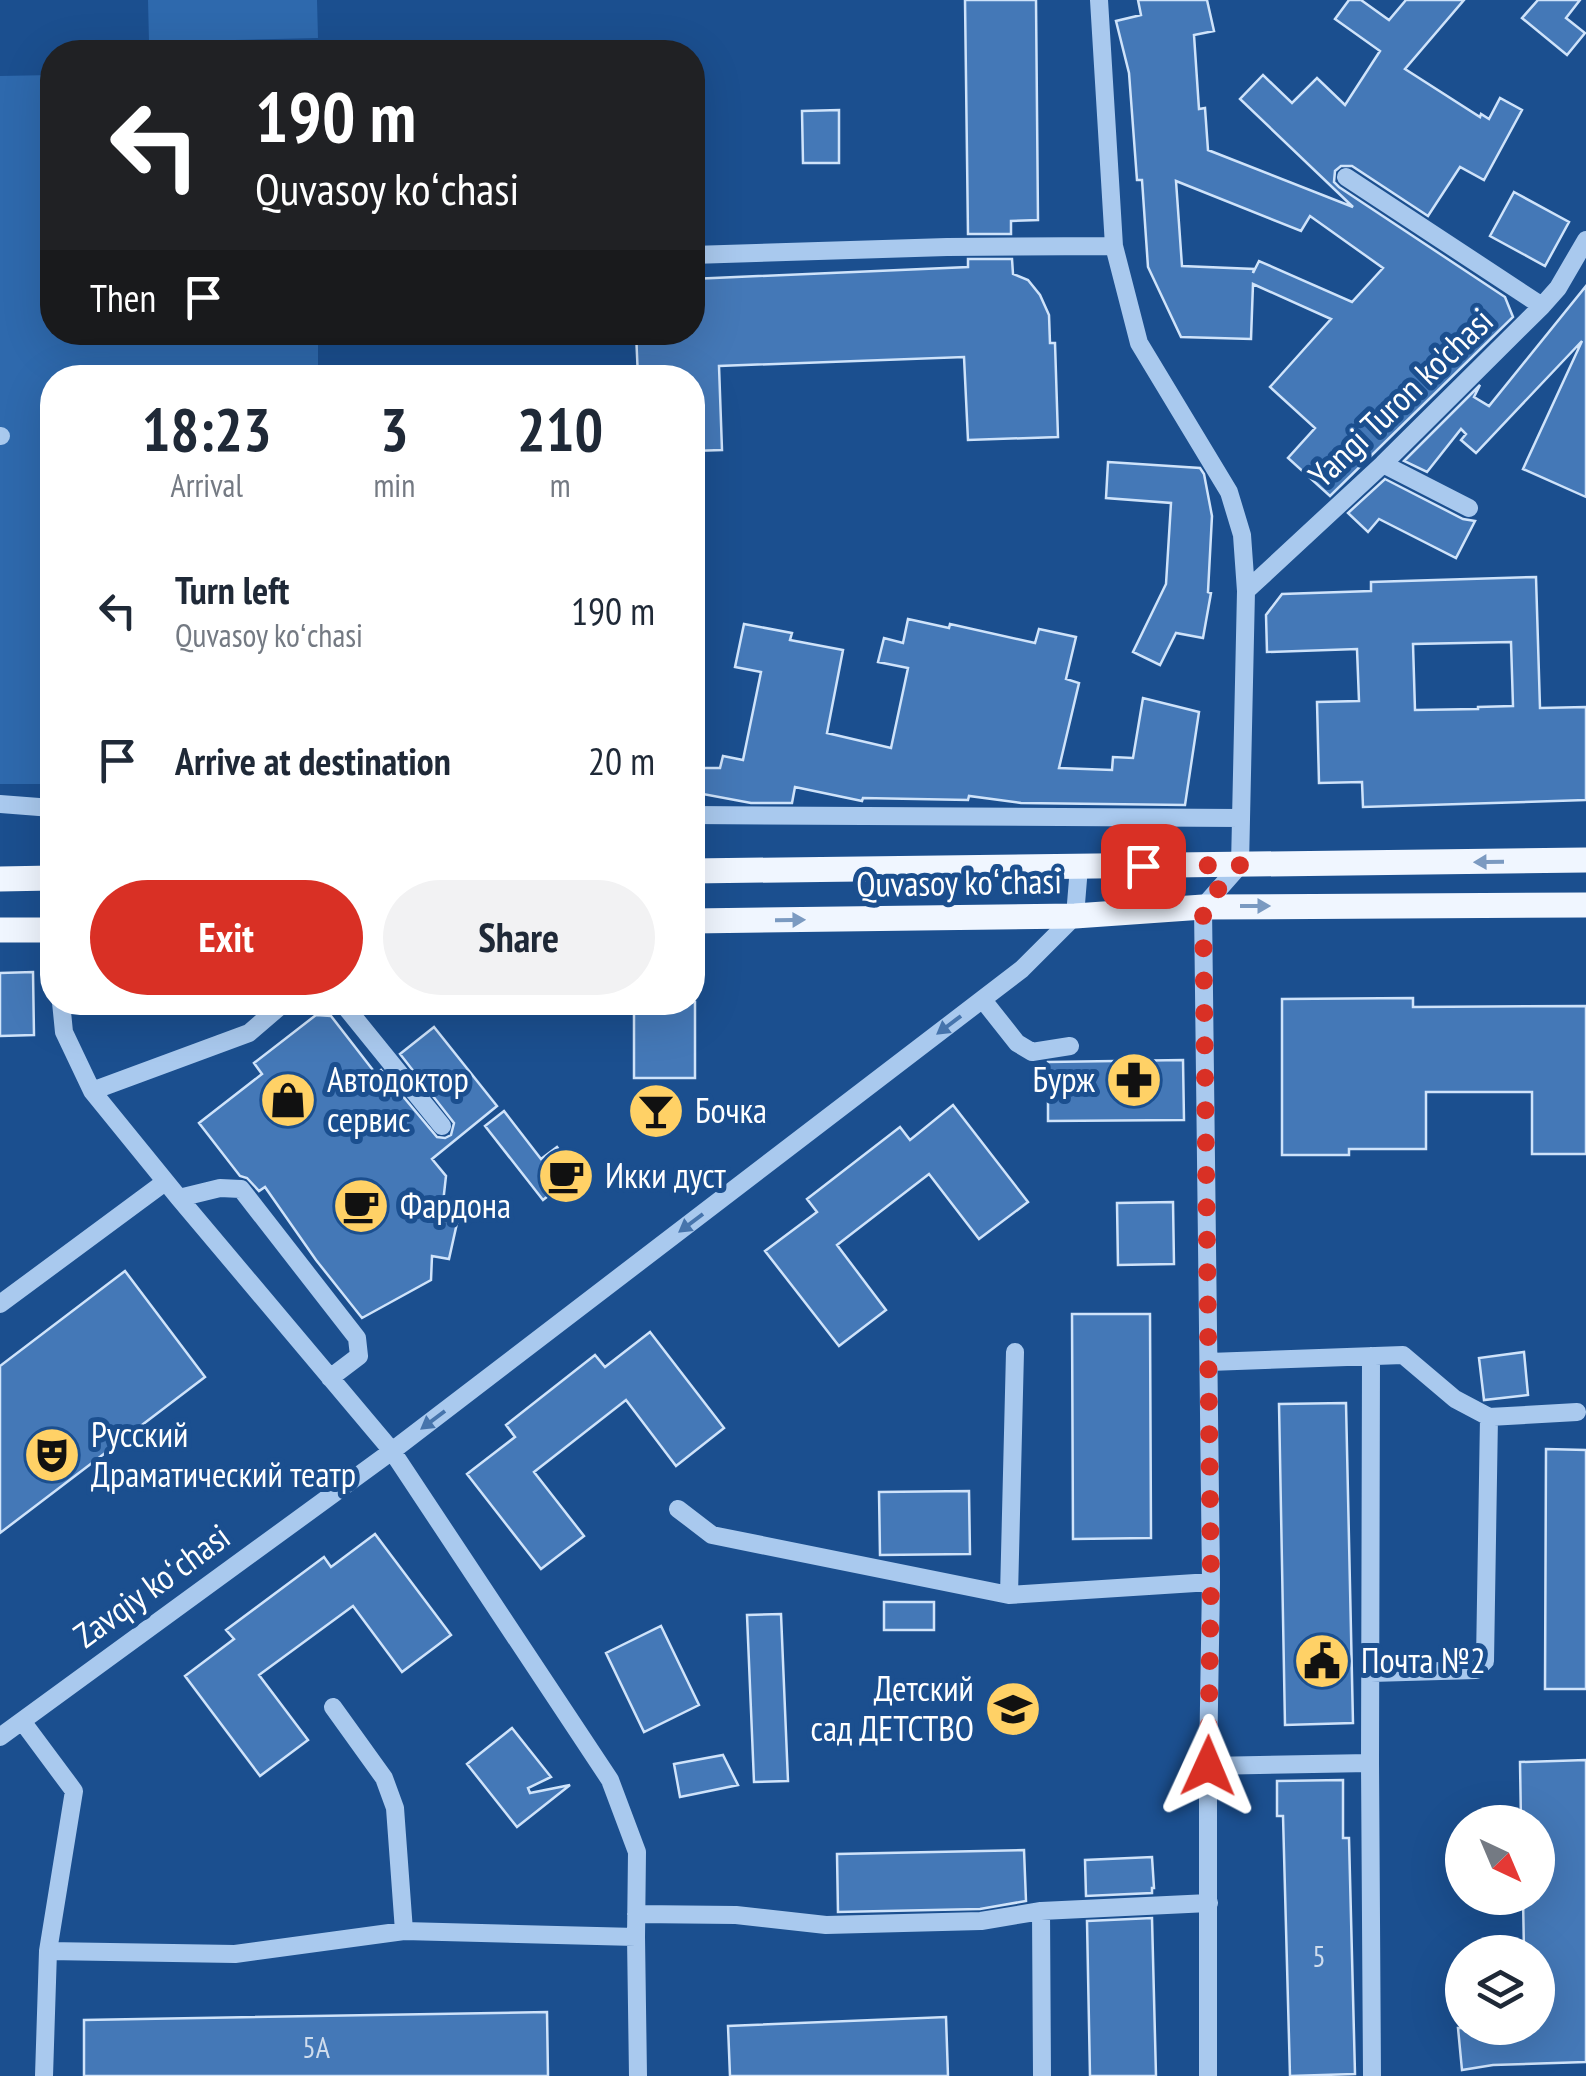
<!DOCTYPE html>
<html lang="en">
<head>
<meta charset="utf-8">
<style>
	:root { --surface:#fff; --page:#f2f2f3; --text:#1f2937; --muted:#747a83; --accent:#d93025 }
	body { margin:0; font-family:"PT Sans Narrow",sans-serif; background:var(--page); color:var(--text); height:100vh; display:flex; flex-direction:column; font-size:38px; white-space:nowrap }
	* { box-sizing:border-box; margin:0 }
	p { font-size:32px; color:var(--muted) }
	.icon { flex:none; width:55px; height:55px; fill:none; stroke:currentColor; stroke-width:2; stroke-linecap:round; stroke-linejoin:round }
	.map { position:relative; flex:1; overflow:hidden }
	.side { position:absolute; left:40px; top:365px; width:665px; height:650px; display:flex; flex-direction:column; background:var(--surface); border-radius:40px; box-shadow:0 10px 40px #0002 }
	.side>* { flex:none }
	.banner { position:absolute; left:40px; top:40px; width:665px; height:305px; border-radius:40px; box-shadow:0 10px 40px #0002; background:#202124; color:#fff; overflow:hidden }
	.needle { width:65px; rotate:136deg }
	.tools { position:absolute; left:1445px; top:1805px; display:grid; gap:20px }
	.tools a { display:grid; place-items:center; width:110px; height:110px; border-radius:50%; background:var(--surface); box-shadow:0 10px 40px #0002; font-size:50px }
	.pin { position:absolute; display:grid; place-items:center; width:85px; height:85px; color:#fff; margin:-42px; border-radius:20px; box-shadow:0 5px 15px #0006 }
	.me { position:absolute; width:110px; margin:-55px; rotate:1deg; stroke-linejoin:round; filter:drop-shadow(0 0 8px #0008) }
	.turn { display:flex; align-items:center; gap:35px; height:210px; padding:0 50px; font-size:45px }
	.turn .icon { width:130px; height:130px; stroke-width:2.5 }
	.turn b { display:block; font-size:70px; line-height:85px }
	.then { display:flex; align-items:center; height:95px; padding:0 50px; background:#0003; gap:20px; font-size:38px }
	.eta { display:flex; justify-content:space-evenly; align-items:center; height:170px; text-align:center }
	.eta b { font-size:60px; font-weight:700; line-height:70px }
	.action { display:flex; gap:20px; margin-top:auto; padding:20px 50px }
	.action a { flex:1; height:115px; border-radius:60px; background:var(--accent); color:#fff; font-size:40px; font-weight:700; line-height:115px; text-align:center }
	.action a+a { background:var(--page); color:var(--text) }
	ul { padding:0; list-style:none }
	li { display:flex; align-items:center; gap:30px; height:150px; padding:0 50px }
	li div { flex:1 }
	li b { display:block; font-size:38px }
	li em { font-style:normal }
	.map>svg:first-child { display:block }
</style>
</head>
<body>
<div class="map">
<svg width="1586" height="2076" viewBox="0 0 1586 2076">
	<rect width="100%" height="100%" fill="#1b4f8f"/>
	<path fill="#2e69ad" d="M148,0H317L318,38L149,42Z
		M52,75V332L318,333V377L52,378V784H0V76Z"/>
	<path fill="#4478b7" stroke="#cfe3fa" stroke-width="2.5" fill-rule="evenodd" d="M965,0H1036L1038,220L1011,221V234H968Z
		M1138,0H1207L1214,31L1194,35L1199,109L1205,108L1208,150L1353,207L1240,99L1263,75L1292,103L1317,78L1345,105L1380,51L1335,19L1349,0H1361L1389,20L1406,0H1464L1405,69L1480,117L1481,114L1489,119L1500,98L1522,110L1484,180L1460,167L1428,216L1352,166H1341L1335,171L1334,182L1339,187L1505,297L1513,317L1330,496L1288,458L1315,428L1270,387L1331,319L1253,284L1251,339L1181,337L1148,267L1142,180H1137L1129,73L1116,21L1141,15ZM1176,181L1301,231L1310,216L1383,268L1352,302L1259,261L1253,273L1254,269L1182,266Z
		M1538,0H1580L1566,18L1585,33L1567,55L1522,18Z
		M839,110V163H803L802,111Z
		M1514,192L1569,222L1545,266L1490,236Z
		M968,259H1012L1013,274L1028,280L1040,295L1049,315L1050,343H1055L1058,437L968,440L964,357L719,366L722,450L692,451V378H638L636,332H692V279L968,267Z
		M1586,286V497L1523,469L1582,341L1476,453L1461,440L1466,434L1461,429L1427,472L1404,461L1480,385L1474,397L1489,406Z
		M1108,462L1200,468L1204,474L1212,516L1208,592L1211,593L1203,638L1176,633L1160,665L1133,652L1166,584L1171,503L1106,498Z
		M1385,479L1463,519L1475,521L1456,558L1379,519L1368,532L1348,513Z
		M1536,577L1540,708L1586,707V800L1363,807L1362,782L1319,783L1317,702L1359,701L1357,649L1267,652L1266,615L1282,594L1371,591V582ZM1511,642L1513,706L1478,707V709L1415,710L1413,644Z
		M908,619L949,628L950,624L1035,643L1039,629L1076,637L1066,679L1079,683L1059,768L1112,770L1113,757L1133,758L1143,698L1199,712L1185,805L1021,803L969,796L968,800L863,798L862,801L795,787L792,803H751L692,792V768H720L723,756L743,760L761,672L735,667L744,624L792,633L790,640L843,650L827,733L891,748L908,668L878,662L884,638L903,643Z
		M33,972L34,1035L0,1036V973Z
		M1413,998V1007L1586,1006V1154H1532V1092H1426V1149H1349V1155H1282V999Z
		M634,1002H695V1078H634Z
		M316,1015L331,1016L376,1074L381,1070L437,1137L445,1138L451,1135L454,1123L400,1054L434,1027L497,1106L432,1159L446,1176L441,1221L457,1223L449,1259L432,1256L431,1280L362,1318L316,1260L265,1187L259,1191L247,1178L240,1176L199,1123L262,1074L254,1063Z
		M1183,1060L1184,1120L1048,1121V1062Z
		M953,1105L1028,1202L979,1239L929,1174L837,1245L886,1310L839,1346L765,1251L817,1212L807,1199L900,1127L910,1140Z
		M504,1111L541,1159L557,1147L577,1173L543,1200L485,1126Z
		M1173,1202L1174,1264L1118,1265L1117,1203Z
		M125,1271L205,1377L0,1533V1366Z
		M1072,1314H1150L1151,1538L1073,1539Z
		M650,1332L724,1428L676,1466L626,1400L534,1472L584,1536L541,1569L467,1474L515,1437L506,1425L595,1355L605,1367Z
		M1524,1352L1528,1395L1484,1400L1479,1358Z
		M1346,1403L1353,1723L1285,1725L1279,1404Z
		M1546,1449L1586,1450V1689H1545Z
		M969,1491L970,1554L880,1555L879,1492Z
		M375,1534L451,1635L402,1672L353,1606L259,1675L308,1740L260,1776L185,1676L234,1639L226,1630L324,1557L331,1567Z
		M884,1602H934V1630H884Z
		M781,1614L788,1781L754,1782L747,1615Z
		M661,1626L699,1705L644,1732L606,1653Z
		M512,1728L551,1777L528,1788L530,1793L570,1785L517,1827L467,1764Z
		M723,1755L738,1785L680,1797L674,1764Z
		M1586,1760V2062L1493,2065L1462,2070L1458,2028H1538V1952H1524L1523,1898H1538V1822H1521L1520,1762Z
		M1343,1780V1838H1349L1355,2074L1290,2076L1283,1816H1277V1781Z
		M1024,1850L1026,1901L980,1909L838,1912L837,1854Z
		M1152,1857L1154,1888H1152V1893L1086,1896L1085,1860Z
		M1152,1918L1156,2076H1090L1087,1921Z
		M547,2012L548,2076H84V2020Z
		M946,2017L948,2076H730L728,2026Z"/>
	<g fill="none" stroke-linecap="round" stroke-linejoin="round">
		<path stroke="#a9c9ee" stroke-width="18" d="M1099,0L1114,246L1139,343L1229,492L1242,535L1246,591
			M1346,177L1542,306
			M692,255L947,247L1114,246
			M0,436H1
			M1383,464L1469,508
			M0,804L52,808
			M692,815L1241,818
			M983,1000L1017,1043L1032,1052L1070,1046
			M61,1002L64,1032L92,1091L179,1198L392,1451L610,1780L637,1852L636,1937L638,2076
			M307,1002L344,1005L442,1126
			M92,1091L249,1033L285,1002
			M179,1198L220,1188L241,1189L357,1338L359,1356L330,1378
			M0,1304L165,1182
			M1209,1362L1403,1355L1455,1399L1489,1417L1577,1412
			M678,1509L712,1535L1009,1595L1211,1582
			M1009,1595L1015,1352
			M1371,1673L1476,1670L1485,1661L1489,1417
			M333,1707L384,1778L395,1808L404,1931
			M22,1721L74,1791L48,1951L44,2076
			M0,1737L392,1451L1022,969L1075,916L1079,867
			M1370,1763L1371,1356
			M1208,1766L1370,1763L1372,2076
			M1041,1911L1209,1903
			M636,1914L736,1915L826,1925L981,1921L1041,1911L1042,2076
			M48,1951L235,1954L404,1931L636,1937
			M1208,2076V1766L1211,1582L1203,907L1240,865L1246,591L1383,464L1542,306L1558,288L1586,240"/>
		<path stroke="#f0f6ff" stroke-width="25" d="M692,871L1586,860
			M0,879L52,878
			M692,921L1075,916L1203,907L1586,905
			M0,930H52"/>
	</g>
	<defs><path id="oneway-solid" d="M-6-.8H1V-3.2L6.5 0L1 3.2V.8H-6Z" transform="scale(2.5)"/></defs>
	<g fill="#7b9ac1">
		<use href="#oneway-solid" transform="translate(1489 862) rotate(179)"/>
		<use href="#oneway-solid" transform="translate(1255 906)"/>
		<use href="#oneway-solid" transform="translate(790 920) rotate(-1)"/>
	</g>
	<g fill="#4674ac">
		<use href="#oneway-solid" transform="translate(949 1025) rotate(143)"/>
		<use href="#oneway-solid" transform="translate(691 1223) rotate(143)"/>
		<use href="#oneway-solid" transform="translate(433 1420) rotate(143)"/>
	</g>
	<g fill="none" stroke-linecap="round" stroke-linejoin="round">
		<path stroke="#d93025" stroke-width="18" stroke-dasharray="0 32.4" d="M1143,866L1240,865L1203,906L1211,1582L1208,1766"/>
	</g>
	<defs>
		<g id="pharmacy-disc" transform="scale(2.875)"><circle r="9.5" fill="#ffd166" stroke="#1b4f8f"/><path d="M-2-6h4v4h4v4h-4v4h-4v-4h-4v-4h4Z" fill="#111"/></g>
		<g id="shop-disc" transform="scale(2.875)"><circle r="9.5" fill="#ffd166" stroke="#1b4f8f"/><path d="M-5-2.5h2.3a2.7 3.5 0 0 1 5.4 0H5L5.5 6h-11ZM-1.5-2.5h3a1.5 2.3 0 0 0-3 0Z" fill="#111"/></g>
		<g id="bar-disc" transform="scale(2.875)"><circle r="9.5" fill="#ffd166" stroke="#1b4f8f"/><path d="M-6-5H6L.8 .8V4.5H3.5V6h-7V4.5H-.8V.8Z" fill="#111"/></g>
		<g id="cafe-disc" transform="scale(2.875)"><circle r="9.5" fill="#ffd166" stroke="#1b4f8f"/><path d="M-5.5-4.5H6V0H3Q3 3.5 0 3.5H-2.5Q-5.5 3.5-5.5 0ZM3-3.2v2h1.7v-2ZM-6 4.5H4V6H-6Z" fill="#111"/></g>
		<g id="theatre-disc" transform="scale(2.875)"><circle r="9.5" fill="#ffd166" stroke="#1b4f8f"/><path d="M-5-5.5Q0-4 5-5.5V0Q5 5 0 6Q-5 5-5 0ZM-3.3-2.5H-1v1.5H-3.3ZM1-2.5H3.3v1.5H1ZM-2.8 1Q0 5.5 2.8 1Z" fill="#111"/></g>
		<g id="civic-disc" transform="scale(2.875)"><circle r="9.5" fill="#ffd166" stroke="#1b4f8f"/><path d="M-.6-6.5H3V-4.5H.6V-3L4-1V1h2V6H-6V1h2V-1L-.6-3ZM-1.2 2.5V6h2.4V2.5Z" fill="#111"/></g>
		<g id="school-disc" transform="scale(2.875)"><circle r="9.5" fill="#ffd166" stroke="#1b4f8f"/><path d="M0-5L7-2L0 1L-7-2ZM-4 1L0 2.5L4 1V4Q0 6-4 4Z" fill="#111"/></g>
	</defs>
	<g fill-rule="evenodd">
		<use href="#pharmacy-disc" x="1134" y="1080"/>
		<use href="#shop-disc" x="288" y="1100"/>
		<use href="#bar-disc" x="656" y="1111"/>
		<use href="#cafe-disc" x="566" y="1176"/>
		<use href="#cafe-disc" x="361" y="1206"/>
		<use href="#theatre-disc" x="52" y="1455"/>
		<use href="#civic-disc" x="1322" y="1661"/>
		<use href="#school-disc" x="1013" y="1709"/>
	</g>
	<g text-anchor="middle" stroke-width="10" stroke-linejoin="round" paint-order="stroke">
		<g font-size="30" fill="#d0dded">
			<text x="1319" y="1967">5</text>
			<text x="316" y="2058">5А</text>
		</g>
		<g font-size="35" fill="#fff" stroke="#1b4f8f">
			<text transform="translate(1401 398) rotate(-44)" y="12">Yangi Turon ko'chasi</text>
			<text transform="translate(959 883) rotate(-1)" y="12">Quvasoy koʻchasi</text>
			<text transform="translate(152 1586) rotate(-36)" y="12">Zavqiy koʻchasi</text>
		</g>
		<g font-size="35" fill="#fff" stroke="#1b4f8f" text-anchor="start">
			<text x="327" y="1092">Автодоктор<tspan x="327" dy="40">сервис</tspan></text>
			<text x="1095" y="1092" text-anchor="end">Бурж</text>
			<text x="695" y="1123">Бочка</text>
			<text x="605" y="1188">Икки дуст</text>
			<text x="400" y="1218">Фардона</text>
			<text x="91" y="1447">Русский<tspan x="91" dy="40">Драматический театр</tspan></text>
			<text x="1361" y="1673">Почта №2</text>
			<text x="974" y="1701" text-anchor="end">Детский<tspan x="974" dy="40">сад ДЕТСТВО</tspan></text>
		</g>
	</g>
</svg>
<div class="tools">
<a><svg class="needle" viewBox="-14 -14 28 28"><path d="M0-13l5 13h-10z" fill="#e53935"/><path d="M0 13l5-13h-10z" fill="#747a83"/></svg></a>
<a><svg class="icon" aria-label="layers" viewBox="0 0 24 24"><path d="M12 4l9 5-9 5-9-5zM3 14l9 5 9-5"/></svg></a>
</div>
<div class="pin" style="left:1143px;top:866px;background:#d93025"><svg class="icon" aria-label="arrive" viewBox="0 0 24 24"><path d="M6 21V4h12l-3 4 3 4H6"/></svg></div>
<svg class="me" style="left:1208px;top:1766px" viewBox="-20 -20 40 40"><path d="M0-17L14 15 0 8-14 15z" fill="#d93025" stroke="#fff" stroke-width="4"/></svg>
<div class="banner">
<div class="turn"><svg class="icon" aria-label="left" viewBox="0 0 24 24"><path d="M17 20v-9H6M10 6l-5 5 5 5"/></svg><div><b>190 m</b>Quvasoy koʻchasi</div></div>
<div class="then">Then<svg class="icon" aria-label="arrive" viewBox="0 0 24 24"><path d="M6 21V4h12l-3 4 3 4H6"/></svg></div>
</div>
<section class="side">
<div class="eta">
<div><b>18:23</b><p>Arrival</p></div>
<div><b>3</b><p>min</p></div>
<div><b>210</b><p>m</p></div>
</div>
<ul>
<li><svg class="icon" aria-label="left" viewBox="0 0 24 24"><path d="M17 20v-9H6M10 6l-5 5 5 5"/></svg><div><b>Turn left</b><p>Quvasoy koʻchasi</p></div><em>190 m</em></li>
<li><svg class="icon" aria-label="arrive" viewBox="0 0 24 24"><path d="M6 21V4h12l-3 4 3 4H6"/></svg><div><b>Arrive at destination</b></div><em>20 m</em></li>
</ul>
<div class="action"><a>Exit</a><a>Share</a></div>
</section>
</div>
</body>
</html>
